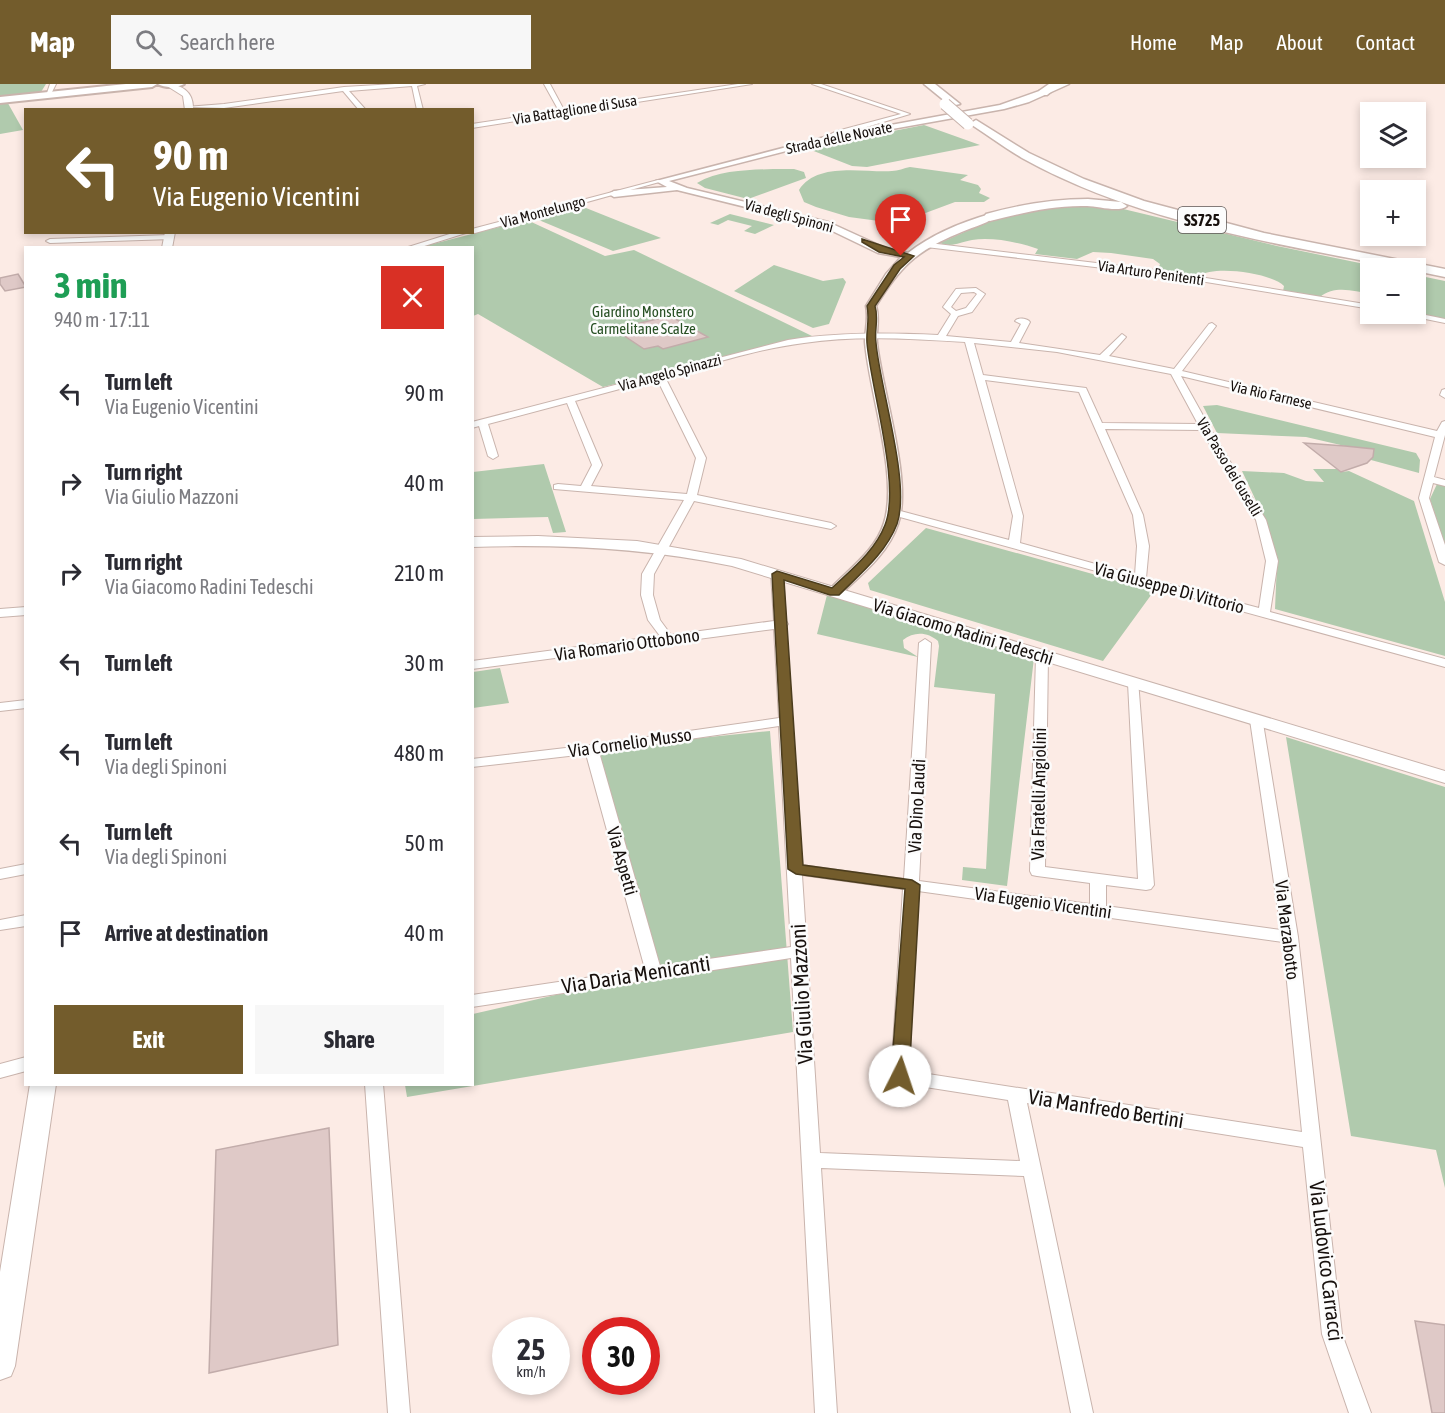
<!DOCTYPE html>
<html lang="en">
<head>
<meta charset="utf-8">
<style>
	:root { --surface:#fff; --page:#f7f7f7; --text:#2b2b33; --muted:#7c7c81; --accent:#735c2c }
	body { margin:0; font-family:"Asap Condensed",sans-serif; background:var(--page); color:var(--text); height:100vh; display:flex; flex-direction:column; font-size:22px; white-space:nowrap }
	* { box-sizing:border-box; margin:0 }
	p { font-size:20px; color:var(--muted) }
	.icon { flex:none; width:33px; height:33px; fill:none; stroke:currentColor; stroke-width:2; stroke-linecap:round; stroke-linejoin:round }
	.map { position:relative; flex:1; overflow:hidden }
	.drawer { position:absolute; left:24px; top:162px; width:450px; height:840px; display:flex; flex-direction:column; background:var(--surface); border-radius:0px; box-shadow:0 3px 9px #0003 }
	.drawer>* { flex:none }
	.hud { position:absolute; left:24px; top:24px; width:450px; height:126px; border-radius:0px; box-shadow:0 3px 9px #0003; background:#735c2c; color:#fff; overflow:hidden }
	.fabs { position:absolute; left:1360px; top:18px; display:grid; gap:12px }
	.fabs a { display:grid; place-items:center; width:66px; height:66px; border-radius:0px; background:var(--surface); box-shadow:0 3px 9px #0003; font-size:30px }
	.speed { position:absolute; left:492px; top:1233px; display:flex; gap:12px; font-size:30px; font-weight:700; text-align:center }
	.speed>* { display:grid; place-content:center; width:78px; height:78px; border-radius:50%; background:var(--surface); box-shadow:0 3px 9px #0003; line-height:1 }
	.speed small { font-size:15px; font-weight:400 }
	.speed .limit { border:9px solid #d22; background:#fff; color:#111 }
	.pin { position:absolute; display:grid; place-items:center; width:51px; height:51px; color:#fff; margin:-62px -26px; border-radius:50% 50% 50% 0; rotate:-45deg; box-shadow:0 0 6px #0007 }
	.pin .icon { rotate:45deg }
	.me { position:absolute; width:66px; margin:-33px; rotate:4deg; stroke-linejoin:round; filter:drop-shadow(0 0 4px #0008) }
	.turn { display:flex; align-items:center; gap:21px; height:126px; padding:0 30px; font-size:27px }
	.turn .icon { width:78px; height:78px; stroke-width:2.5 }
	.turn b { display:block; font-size:42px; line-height:51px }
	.round { display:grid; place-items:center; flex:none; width:63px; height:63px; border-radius:0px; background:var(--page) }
	.head { display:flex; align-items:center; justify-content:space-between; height:102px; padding:0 30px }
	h1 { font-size:36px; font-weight:700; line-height:45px; color:#1e9e55 }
	.cta { display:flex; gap:12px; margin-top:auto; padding:12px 30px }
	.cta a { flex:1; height:69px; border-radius:0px; background:var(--accent); color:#fff; font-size:24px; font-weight:700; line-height:69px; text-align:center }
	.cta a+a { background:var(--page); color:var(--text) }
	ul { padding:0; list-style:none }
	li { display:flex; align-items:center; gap:18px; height:90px; padding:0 30px }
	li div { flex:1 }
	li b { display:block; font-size:22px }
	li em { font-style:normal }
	header { display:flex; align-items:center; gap:36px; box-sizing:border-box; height:84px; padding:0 30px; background:var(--accent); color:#fff }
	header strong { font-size:28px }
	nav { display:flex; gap:33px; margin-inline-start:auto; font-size:21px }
	.search { width:420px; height:54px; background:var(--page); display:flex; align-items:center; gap:15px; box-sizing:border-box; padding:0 21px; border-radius:0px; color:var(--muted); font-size:22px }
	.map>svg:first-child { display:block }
</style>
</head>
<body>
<header>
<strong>Map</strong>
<div class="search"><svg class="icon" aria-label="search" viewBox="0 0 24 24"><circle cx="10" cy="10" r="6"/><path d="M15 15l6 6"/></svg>Search here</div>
<nav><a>Home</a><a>Map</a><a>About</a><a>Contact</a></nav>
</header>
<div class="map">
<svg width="1445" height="1329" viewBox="0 0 1445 1329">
	<rect width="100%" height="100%" fill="#fcebe5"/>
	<path fill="#b0caad" d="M0,0H46L41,8L36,10L5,14L23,46L0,50Z
		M924,41L980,61L867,83L852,82L806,64Z
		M910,83L968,91L960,96L978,101L981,105L979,109L990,114L984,118H955L904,137H879L849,133L816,123L804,118L799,106C817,77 865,89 892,87C898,87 904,84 910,83Z
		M773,85H794L804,88L806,94L748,115L705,104L697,99C719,86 749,86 773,85Z
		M1066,120L1115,123L1277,162L1384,184H1371V210C1353,207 1335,201 1320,213L1283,207L1284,202C1271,189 1214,181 1199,192L1158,186L1160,180L1153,175L1111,169L1093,168L1077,175L1035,170L1038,165C1018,158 992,153 972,156C959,158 953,164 940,159L991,136Z
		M581,122L661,154L613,167L534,134Z
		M730,130L774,141L755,150L744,147L752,142L728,136L718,141L710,139Z
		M527,136L605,172L634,166L812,252L603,303L478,230L473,232L472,164H417Z
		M774,181L823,197L843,194L846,198L829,240L813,244L734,207Z
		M1416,191L1445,197V235L1416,229Z
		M1217,321L1416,369L1420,376L1419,389L1371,376L1373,365L1345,362L1306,353L1217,349L1203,322Z
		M544,380L566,448L553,449L548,433L473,435V388Z
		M1313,385H1337L1341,388L1349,387L1414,417L1445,518V572L1275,525L1277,478L1266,438L1242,387L1284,389L1306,397L1324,398Z
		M1437,400L1445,401V461L1430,415Z
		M926,444L1154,507L1103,577L870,506L868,499Z
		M827,511L1034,574L1007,802L962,796L963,783L986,785L995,610L934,603L939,562L938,557C928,548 914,547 903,556L904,564L918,573L817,550Z
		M500,584L509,619L473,624V588Z
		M770,647L793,948L407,1013L405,1001L472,1000L473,930L654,888L591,665Z
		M1286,653L1445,703V1104L1436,1066L1351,1052Z"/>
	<path fill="#dfc9c7" stroke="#c2acaa" stroke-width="1.5" d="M18,190L26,203L5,207L0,200V194Z
		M670,232L708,253L663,265L658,262L644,265L614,245Z
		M1304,359L1345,362L1374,365L1373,373L1367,379L1341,388Z
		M329,1044L338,1261L209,1289L216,1066Z
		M1415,1237L1445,1241V1329H1432Z"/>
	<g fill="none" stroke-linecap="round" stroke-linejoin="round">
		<g stroke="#c9b4ad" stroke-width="2">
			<path id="minor" d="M50,0H56L50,12H46Z
				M395,0H425L417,2L423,26H417L412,2L349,7L366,26H359L343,7L224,24L186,23L224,20L344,3Z
				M544,0H550L564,26L738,0H752L472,44V40L559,27Z
				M812,0H821L910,30L823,56V54L837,47L901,30Z
				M658,96L663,97L475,149L469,148H472V145Z
				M456,148H469L418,164H405Z
				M169,151H172V155L50,159L46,157L50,155Z
				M929,159L1163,187L1371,221V225L1163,191L926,163L925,161Z
				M976,204L985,210L972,228L958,232L946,252L1011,258L1021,240L1015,237C1018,233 1027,234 1030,238L1019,259L1100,271L1122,250L1126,253L1109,272L1174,285L1209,240L1212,239L1216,242L1182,287L1437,347L1442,338L1445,337V351L1434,393L1445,396V402L1433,399L1429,414L1445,461V481L1439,478L1419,414L1435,353L1181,292L1215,353L1266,436L1278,477L1270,528L1445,575V583L889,430L888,428L893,425L1009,456L1013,432L965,258C912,255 857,251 804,259C757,265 711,280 665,293L706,374L697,411L831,439L836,442L831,445L694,417L654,490L653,511L660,536L671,551L774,537L771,490L777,487L783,490L786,537L788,540L786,543L801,781L904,795L919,559L925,555L931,559L919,797L1090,820V799L1037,792L1032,791L1030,787L1036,572L1042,568L1048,572L1045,783L1138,795L1128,599L1134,595L1138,596L1154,801L1151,805L1146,806L1106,801V822L1281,846L1250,636L1257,632L1262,633L1298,853L1342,1250L1371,1329H1349L1322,1250L1303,1063L1027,1019L1093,1329H1071L1024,1092L821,1084L837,1329H815L791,874L472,923V911L645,885L586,670L472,683V675L591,661L779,634L774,545L472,585V577L660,552L648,536L641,511L642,490L684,416L554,405V401L558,400L581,402L592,381L567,319L488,340L498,372L493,375L488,372L479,342L472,344V338L788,256C838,248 889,249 938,251L951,230L943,223L956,205ZM974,208L977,210L966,224L956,227L951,223L961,209ZM974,259L1057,268L1171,290L1198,340L1102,339L1086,304L983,291ZM657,295L696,374L687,410L591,402L602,381L575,317ZM985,296L1079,308L1133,431L1137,462L1135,491L1020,459L1023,432ZM1105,345L1201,346L1256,436L1266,477L1259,524L1146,494L1149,462L1143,431ZM779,642L791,863L660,882L599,668ZM802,791L903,805L891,992L894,997L900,999L1008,1016L1020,1077L820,1069ZM918,807L1283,858L1302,1048L909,987Z
				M1416,229L1445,235V239L1401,230Z
				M1445,305V314L1440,311L1442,306Z
				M26,523V531L0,533V525Z
				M26,616V624L0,627V619Z
				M26,780V790L0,795V785Z
				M26,831V842L0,846V836Z
				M26,973V987L0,994V980Z
				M365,1000H383L410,1329H388Z"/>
		</g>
		<g stroke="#c9b4ad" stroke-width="3">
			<path id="tertiary" d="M1059,0H1069L1029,18L1004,25L825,57L669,97L687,104L828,138L885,164L908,169C931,151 962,138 990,130L995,133C985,141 969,144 957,150C916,167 899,184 876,222C880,234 876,246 877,259C882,306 913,399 898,440C888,470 862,490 840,511H830L827,508L830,505C849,485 876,466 884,439C899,393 869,308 865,258C865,246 869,234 866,222L886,190L901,173L878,169L822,142L677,106L614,113L609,110L614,107L667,103L656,97L825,53L1000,21Z"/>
		</g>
		<g stroke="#c9b4ad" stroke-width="2">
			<path id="secondary" d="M164,0C181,0 194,7 193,26H185L183,12Z
				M165,148H175L172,164H162Z
				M538,452L637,457L741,475L1445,687V699L732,482C646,464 560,460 472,463V453Z
				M30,1000H56L15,1282L11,1292L0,1296V1188Z"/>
		</g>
		<g stroke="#c9b4ad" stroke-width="4">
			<path id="primary" d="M126,0H157L152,3L0,19V13Z
				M158,0H184C178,4 164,4 158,0Z"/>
		</g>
		<g stroke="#c9b4ad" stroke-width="3">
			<path id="trunk" d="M924,0H935L960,20L951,22Z
				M1049,0H1060L1047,11H1039V7Z
				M976,36L1029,69L1084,95L1144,117L1264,149L1445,185V193L1416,187V184H1401C1273,159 1137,138 1022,74C1005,64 989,52 972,41L971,39Z
				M1088,115L1121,118L1127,122C1119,129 1098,122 1087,122C1053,121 1022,129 990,137L984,133L986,130C1019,121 1052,115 1088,115Z"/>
		</g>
		<use href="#minor" fill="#fff" fill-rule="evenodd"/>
		<use href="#tertiary" fill="#fff" fill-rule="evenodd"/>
		<use href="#secondary" fill="#fff" fill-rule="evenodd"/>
		<use href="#primary" fill="#fff" fill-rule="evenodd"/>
		<use href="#trunk" fill="#fff" fill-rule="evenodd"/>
		<g stroke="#c9b4ad" stroke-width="13" stroke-linecap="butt">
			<path id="trunk-bridge" d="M945,20L968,40"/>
		</g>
		<use href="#trunk-bridge" stroke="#fff" stroke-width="11"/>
	</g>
	<path fill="#735c2c" stroke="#4b3c1d" stroke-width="1.5" d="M862,155L914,172L900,185L875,222C879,235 874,246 876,259C880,305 911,399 897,440C886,469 860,490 839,511H830L784,496L803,781L912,796L920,801L909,992L906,997L900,999L894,997L891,992L905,805L796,790L788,785L772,490L777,487L832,504C852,485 875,467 885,441C901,401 871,305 867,259C866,246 870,235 867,222L894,181L904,173L879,168L862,158Z"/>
	<g text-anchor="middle" stroke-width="5" stroke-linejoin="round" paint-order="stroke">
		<g font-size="15" fill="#17100d" stroke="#fcfcfc">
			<text transform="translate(575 26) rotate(-9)" y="5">Via Battaglione di Susa</text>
			<text transform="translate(839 54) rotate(-12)" y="5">Strada delle Novate</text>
			<text transform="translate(543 128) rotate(-15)" y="5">Via Montelungo</text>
			<text transform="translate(789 132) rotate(15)" y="5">Via degli Spinoni</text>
			<text transform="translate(1151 189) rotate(8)" y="5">Via Arturo Penitenti</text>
			<text transform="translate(670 289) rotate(-15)" y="5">Via Angelo Spinazzi</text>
			<text transform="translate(1271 311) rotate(13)" y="5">Via Rio Farnese</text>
			<text transform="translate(1229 383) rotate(59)" y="5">Via Passo dei Guselli</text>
		</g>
		<g font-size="15" fill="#285024" stroke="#fcfcfc">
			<text x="643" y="233">Giardino Monstero<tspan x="643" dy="17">Carmelitane Scalze</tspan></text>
		</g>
		<rect fill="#fcfcfc" stroke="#5c5755" stroke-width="1.5" x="1178" y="123" width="48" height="26" rx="4.5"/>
		<g font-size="16" font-weight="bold" fill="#17100d">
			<text x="1202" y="142">SS725</text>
		</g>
		<g font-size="18" fill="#17100d" stroke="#fcfcfc">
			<text transform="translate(1169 504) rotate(15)" y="6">Via Giuseppe Di Vittorio</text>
			<text transform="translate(963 548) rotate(17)" y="6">Via Giacomo Radini Tedeschi</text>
			<text transform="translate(627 561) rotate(-8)" y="6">Via Romario Ottobono</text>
			<text transform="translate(630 659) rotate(-8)" y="6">Via Cornelio Musso</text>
			<text transform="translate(1039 710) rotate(-89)" y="6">Via Fratelli Angiolini</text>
			<text transform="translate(917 722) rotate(-87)" y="6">Via Dino Laudi</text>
			<text transform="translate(622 777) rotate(74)" y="6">Via Aspetti</text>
			<text transform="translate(1043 819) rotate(8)" y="6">Via Eugenio Vicentini</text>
			<text transform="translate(1287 846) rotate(83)" y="6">Via Marzabotto</text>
		</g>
		<g font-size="21" fill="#17100d" stroke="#fcfcfc">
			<text transform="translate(636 891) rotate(-9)" y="7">Via Daria Menicanti</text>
			<text transform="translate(802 910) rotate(-93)" y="7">Via Giulio Mazzoni</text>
			<text transform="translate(1106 1025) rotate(9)" y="7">Via Manfredo Bertini</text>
			<text transform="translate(1326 1177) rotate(83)" y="7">Via Ludovico Carracci</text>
		</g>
	</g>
</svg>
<div class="fabs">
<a><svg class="icon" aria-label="layers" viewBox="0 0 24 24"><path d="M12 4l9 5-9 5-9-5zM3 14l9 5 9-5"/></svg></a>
<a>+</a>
<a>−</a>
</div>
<div class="speed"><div>25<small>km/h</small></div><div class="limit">30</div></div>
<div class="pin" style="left:901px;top:172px;background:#d93025"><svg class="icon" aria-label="arrive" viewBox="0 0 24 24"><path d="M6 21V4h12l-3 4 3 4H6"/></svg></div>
<svg class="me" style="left:900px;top:992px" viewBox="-20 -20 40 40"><circle r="19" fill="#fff"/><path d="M0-13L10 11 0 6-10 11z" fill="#735c2c"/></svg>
<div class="hud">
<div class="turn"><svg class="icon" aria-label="left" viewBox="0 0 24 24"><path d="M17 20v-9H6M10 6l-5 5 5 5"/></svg><div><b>90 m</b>Via Eugenio Vicentini</div></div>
</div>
<section class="drawer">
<div class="head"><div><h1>3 min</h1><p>940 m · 17:11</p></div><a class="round" style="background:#d93025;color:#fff"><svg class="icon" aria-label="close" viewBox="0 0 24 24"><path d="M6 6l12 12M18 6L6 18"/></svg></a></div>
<ul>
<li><svg class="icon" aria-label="left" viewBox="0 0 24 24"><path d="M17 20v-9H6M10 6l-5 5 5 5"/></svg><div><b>Turn left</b><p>Via Eugenio Vicentini</p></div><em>90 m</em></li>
<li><svg class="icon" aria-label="right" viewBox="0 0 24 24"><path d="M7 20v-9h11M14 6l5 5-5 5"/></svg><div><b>Turn right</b><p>Via Giulio Mazzoni</p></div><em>40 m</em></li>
<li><svg class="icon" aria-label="right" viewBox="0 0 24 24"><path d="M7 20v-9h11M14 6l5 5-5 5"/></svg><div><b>Turn right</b><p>Via Giacomo Radini Tedeschi</p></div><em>210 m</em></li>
<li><svg class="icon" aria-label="left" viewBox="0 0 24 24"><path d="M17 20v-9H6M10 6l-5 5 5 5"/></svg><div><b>Turn left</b></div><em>30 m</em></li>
<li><svg class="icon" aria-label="left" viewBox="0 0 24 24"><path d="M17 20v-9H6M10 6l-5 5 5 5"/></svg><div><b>Turn left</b><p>Via degli Spinoni</p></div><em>480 m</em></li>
<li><svg class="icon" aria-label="left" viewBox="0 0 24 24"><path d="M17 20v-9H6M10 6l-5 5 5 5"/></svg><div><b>Turn left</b><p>Via degli Spinoni</p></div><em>50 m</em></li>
<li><svg class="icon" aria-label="arrive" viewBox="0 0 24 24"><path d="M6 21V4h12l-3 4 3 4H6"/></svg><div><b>Arrive at destination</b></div><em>40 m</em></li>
</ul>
<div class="cta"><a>Exit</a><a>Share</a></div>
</section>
</div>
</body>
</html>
